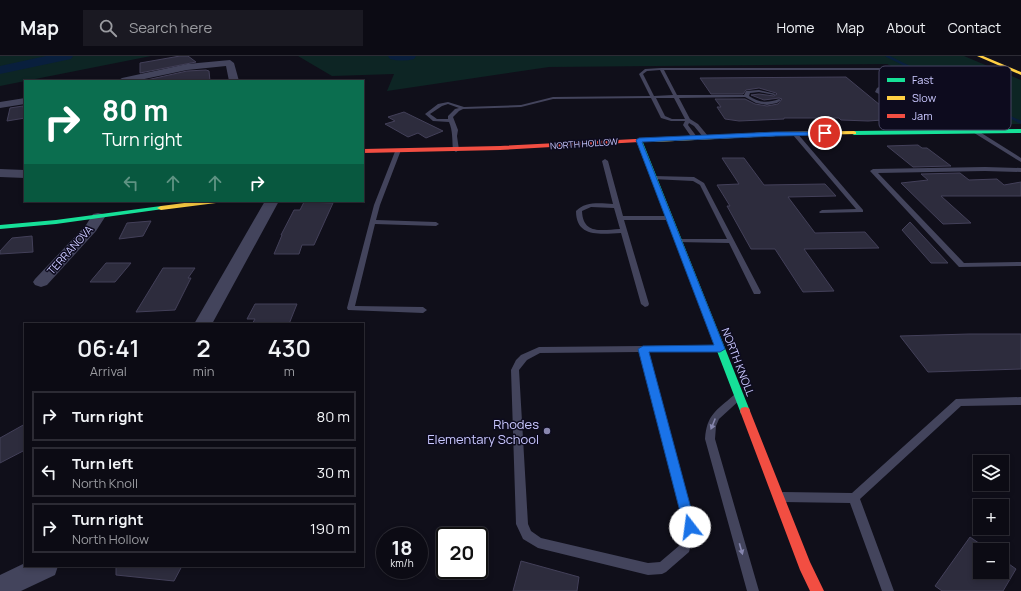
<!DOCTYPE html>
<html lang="en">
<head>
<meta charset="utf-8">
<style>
	:root { --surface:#0c0b14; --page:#1a1922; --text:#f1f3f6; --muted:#9a9ba0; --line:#2c2b34 }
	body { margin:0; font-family:Manrope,sans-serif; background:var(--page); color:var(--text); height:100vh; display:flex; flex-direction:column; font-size:15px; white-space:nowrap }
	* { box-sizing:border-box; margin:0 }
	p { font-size:13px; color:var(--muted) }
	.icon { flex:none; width:22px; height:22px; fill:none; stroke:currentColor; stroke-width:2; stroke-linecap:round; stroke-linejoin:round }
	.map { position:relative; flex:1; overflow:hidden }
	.side { position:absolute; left:24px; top:267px; width:340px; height:244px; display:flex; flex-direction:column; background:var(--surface); border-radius:0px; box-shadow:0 2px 6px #0003,0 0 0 1px var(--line) }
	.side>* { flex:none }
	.banner { position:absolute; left:24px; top:24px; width:340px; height:122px; border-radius:0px; box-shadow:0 2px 6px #0003,0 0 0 1px var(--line); background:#0b6e4f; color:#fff; overflow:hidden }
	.controls { position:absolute; left:973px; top:399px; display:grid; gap:8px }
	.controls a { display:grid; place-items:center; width:36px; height:36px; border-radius:0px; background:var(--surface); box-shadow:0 2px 6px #0003,0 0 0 1px var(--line); font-size:20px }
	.speed { position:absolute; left:376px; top:471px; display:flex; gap:8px; font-size:20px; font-weight:700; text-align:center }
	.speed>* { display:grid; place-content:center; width:52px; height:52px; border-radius:50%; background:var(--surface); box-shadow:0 2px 6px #0003,0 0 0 1px var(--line); line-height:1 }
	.speed small { font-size:10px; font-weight:400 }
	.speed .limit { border:2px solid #111; border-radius:6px; background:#fff; color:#111 }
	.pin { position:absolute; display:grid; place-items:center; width:34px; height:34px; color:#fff; margin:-17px; border:2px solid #fff; border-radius:50%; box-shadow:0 1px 4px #0007 }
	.me { position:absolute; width:44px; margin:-22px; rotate:345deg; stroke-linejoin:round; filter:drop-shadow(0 0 3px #0008) }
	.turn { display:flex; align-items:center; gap:14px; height:84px; padding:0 12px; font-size:18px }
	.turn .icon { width:52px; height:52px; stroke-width:2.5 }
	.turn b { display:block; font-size:28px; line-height:34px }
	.lanes { display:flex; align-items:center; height:38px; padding:0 12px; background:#0003; justify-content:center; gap:20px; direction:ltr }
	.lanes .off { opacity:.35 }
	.eta { display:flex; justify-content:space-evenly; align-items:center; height:68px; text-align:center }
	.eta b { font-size:24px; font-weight:600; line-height:28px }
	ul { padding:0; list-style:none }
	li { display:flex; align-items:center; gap:12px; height:50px; margin:0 8px 6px; padding:0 4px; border:2px solid var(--line); border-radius:0px }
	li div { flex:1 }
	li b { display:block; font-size:15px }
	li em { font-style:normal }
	header { display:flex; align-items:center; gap:24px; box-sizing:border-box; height:56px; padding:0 20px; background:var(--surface); border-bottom:1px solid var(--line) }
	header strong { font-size:19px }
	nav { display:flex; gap:22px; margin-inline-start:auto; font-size:14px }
	.search { width:280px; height:36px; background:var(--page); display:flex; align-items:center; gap:10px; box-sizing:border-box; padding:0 14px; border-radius:0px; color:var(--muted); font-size:15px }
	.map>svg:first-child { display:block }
</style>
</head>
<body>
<header>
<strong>Map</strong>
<div class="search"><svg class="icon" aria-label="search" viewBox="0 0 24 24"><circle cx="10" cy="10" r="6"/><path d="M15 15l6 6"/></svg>Search here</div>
<nav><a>Home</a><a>Map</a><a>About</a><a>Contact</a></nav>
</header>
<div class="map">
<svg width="1021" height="535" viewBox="0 0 1021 535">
	<rect width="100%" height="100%" fill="#100f1a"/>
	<path fill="#0d2524" d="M0,0H151L0,30Z
		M298,0H964L1021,24V68H1010L887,8L549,11L387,35L394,18L332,20Z"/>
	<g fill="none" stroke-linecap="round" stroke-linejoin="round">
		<path stroke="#091f3d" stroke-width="2.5" d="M887,0L1020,66"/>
		<path stroke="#091f3d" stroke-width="3" d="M1018,65L1021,66"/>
		<path fill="#091f3d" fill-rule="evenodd" d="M46,0H73L71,3L0,18V10Z
			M388,0H416L414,3C406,5 398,5 390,3Z"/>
	</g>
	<path fill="#2d2c3d" stroke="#434059" d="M180,0H188L196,6L140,17V7Z
		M206,14L209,15L210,25H142L187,15Z
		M846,21L897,63L868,65L841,64L839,62H784V63L739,65L725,63L717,51H721L715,43H745L755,48L767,50L778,48L782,43L779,42L764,44L751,39L759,38L774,40L777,38L776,37L759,32L746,34L743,38H711L700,22Z
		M23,50L25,62L7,65L10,52Z
		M404,56L443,75L426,82L418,77L408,81L385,68L395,65L388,61Z
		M918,89L922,92H927L951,110L913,111L887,90Z
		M722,102H744L764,129L825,128L836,140L788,141L815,177L865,176L879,192L804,193L834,235L803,236L775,193H751L727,150H730L717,129L739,128Z
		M960,117L969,124L997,123L1004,129L1021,126V140H941L971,167L943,168L901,127L928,124L921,118Z
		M304,146L333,147L314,189H302L299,198H274L282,179H281L294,154H300Z
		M151,165L143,180L119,183L127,167Z
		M910,166L948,207H931L902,174Z
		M32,180L33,196L0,198V195L12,182Z
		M106,207H131L115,226H90Z
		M163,212H195L188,222H191L175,254L136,256Z
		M255,248H297L289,268H252L255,263H247Z
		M969,278H1021V313L928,316L900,280Z
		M25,368V394L0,407V382Z
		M970,481L989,494H980V516H1002V503L1016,513L1003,535H942L935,530Z
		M521,505L579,521L577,535H513Z
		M116,510H182L174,525L116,519Z"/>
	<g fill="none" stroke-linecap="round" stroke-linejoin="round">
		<path fill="#43445c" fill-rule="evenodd" d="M661,12H879L892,15L959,63L1021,102V106L955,65L927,44L889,43L875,36L877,32L879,31L907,30L890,17L879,14H664L677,39H744L746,35L759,34L776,38L774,39L759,36L750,37L749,40C759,47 768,47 779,43L781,44L777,47L767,49L756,47L745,41L679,42L690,63L698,68L708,80L705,82L703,81L694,70L689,67L688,69L697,81L696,82H692L683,69L685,65H671L661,62L651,42L553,43L521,51L463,53L459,55L453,61L458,74L457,80L459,94L456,96L453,94C452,84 453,75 449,66L433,65L425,58L438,48L448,46L464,51L521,49L553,41L650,40L639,18L645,13ZM660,14L673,39L654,40L643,18L647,15ZM911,32L923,41H890L880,35V33ZM656,42H674L685,63H672L665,60ZM448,48L459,52L455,53L448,60V63H437L430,58L442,50Z
			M793,77H797L863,154V156L820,157L819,156L822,154L856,153L793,79Z
			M396,93L401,94L380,149L376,164L436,166L439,168L436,170L375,168L355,250L423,251L427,254L423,257L348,254L347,252L374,149Z
			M605,103L608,105L623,160H669L672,162L669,164H624L649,248L648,250L645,251L641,248L621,177C601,178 576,182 576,155C585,145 601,147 613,148L602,105ZM591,151L614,152L620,173C602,174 583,179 582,155Z
			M985,111L1021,112V116L985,115L878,117L964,207L1021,206V210L959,211L870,115L873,113Z
			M654,120L694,121L704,127L761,236L760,238H754L753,236L729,187L676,186L675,185L678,183H727L700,129L693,125L652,123V121Z
			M643,290H720L723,291L724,293L723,295L720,296H648L696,471L689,496L666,516L662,518L648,519L538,492L523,483L516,468L511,314L516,304L521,299L539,291ZM640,296L684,471L680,489L660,506L648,507L541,482L531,475L528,468L519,314L527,304L540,297Z
			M737,338L740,339L742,342L719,363L716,370L715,383L759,535H747L705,383C707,358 716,355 734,339Z
			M1021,341V349L961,350L860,443L894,535H882L850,447L783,446L779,444L778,441L779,438L783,436L852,437L956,343Z"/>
		<path fill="#43445c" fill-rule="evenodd" d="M230,4L234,7L239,25H229L226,10L187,14L135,25H117L122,22L187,8Z
			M25,42V48L0,52V46Z
			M0,113L25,114V122L0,121Z
			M265,145H279L212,268H194Z
			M98,157L103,158L105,161L96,175L47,229L41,231L35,229L33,226L35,223L86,169L93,158Z
			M25,507V510H58L55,519L21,535H0V519Z"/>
		<path fill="#16e098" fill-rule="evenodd" d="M1021,73V77L854,79L851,77L854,75Z
			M637,83L642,84L750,355L749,358L745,359L741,358L740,355L636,84Z
			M161,150L165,152L163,153L56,168L0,173V169L56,164Z"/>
		<path fill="#ffcf43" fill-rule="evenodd" d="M977,0H983L1021,16V19Z
			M854,75L856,76V78L776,80L655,86L652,84L655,82L776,76Z
			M200,145H219L216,147L161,154L157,152L161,150Z"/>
		<path fill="#f24e42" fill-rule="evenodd" d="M655,82L657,83V85L500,94L363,97V93L500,90Z
			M745,351L749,352L750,355L810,506L824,535H810L800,514L740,355L741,352Z"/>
	</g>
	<defs><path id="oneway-solid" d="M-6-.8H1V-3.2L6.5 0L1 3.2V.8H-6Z"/></defs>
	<g fill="#8686ae">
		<use href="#oneway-solid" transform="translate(713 368) rotate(112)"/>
		<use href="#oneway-solid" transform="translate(741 493) rotate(74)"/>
	</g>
	<path fill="#1a73e8" stroke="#114b97" d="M776,76H825L828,77L825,79L776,80L642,86L725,293L720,296H649L696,471L694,475L690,477L686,475L684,471L638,293L643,290L714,289L636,84L639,82Z"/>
	<circle fill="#8987af" stroke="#0d0b1e" stroke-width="1.5" cx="547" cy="375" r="4"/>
	<g text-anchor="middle" stroke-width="3" stroke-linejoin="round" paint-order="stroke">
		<g font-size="9" fill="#cac8ff" stroke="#0d0b1e">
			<text transform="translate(584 88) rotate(-4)" y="3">NORTH HOLLOW</text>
		</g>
		<g font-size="11" fill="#cac8ff" stroke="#0d0b1e">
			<text transform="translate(70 194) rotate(-48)" y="4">TERRANOVA</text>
			<text transform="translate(738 306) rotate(69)" y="4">NORTH KNOLL</text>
		</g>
		<g font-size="13" fill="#cac8ff" stroke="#0d0b1e" text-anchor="end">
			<text x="539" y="373">Rhodes<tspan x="539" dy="15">Elementary School</tspan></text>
		</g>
	</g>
	<rect x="879" y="10" width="132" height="64" rx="6" fill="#0d0b1e" stroke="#464462" stroke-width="1"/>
	<rect x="887" y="22" width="18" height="4" fill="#16e098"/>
	<rect x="887" y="40" width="18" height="4" fill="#ffcf43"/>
	<rect x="887" y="58" width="18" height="4" fill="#f24e42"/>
	<g font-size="11" fill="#cac8ff">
		<text x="912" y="28">Fast</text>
		<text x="912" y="46">Slow</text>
		<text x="912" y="64">Jam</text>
	</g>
</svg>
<div class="controls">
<a><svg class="icon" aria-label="layers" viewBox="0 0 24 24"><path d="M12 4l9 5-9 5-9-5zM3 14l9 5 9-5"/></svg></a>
<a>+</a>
<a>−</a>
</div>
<div class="speed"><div>18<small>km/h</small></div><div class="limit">20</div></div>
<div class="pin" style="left:825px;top:77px;background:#d93025"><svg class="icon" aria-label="arrive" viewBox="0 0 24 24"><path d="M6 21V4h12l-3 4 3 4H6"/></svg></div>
<svg class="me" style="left:690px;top:471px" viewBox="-20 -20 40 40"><circle r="19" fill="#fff"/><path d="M0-13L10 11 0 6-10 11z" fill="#1a73e8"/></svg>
<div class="banner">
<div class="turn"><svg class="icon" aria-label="right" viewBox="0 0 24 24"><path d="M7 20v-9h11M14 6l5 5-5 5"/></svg><div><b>80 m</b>Turn right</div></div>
<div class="lanes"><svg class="icon off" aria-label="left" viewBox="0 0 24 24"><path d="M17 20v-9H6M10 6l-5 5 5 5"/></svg><svg class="icon off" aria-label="ahead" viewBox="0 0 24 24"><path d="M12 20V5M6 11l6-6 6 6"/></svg><svg class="icon off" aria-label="ahead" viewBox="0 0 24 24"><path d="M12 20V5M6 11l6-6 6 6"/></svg><svg class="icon" aria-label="right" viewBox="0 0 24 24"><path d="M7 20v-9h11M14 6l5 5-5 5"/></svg></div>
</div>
<section class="side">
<div class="eta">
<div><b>06:41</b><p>Arrival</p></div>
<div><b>2</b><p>min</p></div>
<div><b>430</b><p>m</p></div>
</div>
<ul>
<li><svg class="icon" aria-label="right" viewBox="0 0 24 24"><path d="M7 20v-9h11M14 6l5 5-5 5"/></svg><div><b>Turn right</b></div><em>80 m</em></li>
<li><svg class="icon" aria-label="left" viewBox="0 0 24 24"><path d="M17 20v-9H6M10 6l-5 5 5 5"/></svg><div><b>Turn left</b><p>North Knoll</p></div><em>30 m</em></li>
<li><svg class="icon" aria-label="right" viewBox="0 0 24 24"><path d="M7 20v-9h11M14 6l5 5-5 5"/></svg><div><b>Turn right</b><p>North Hollow</p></div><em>190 m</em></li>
</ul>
</section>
</div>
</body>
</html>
